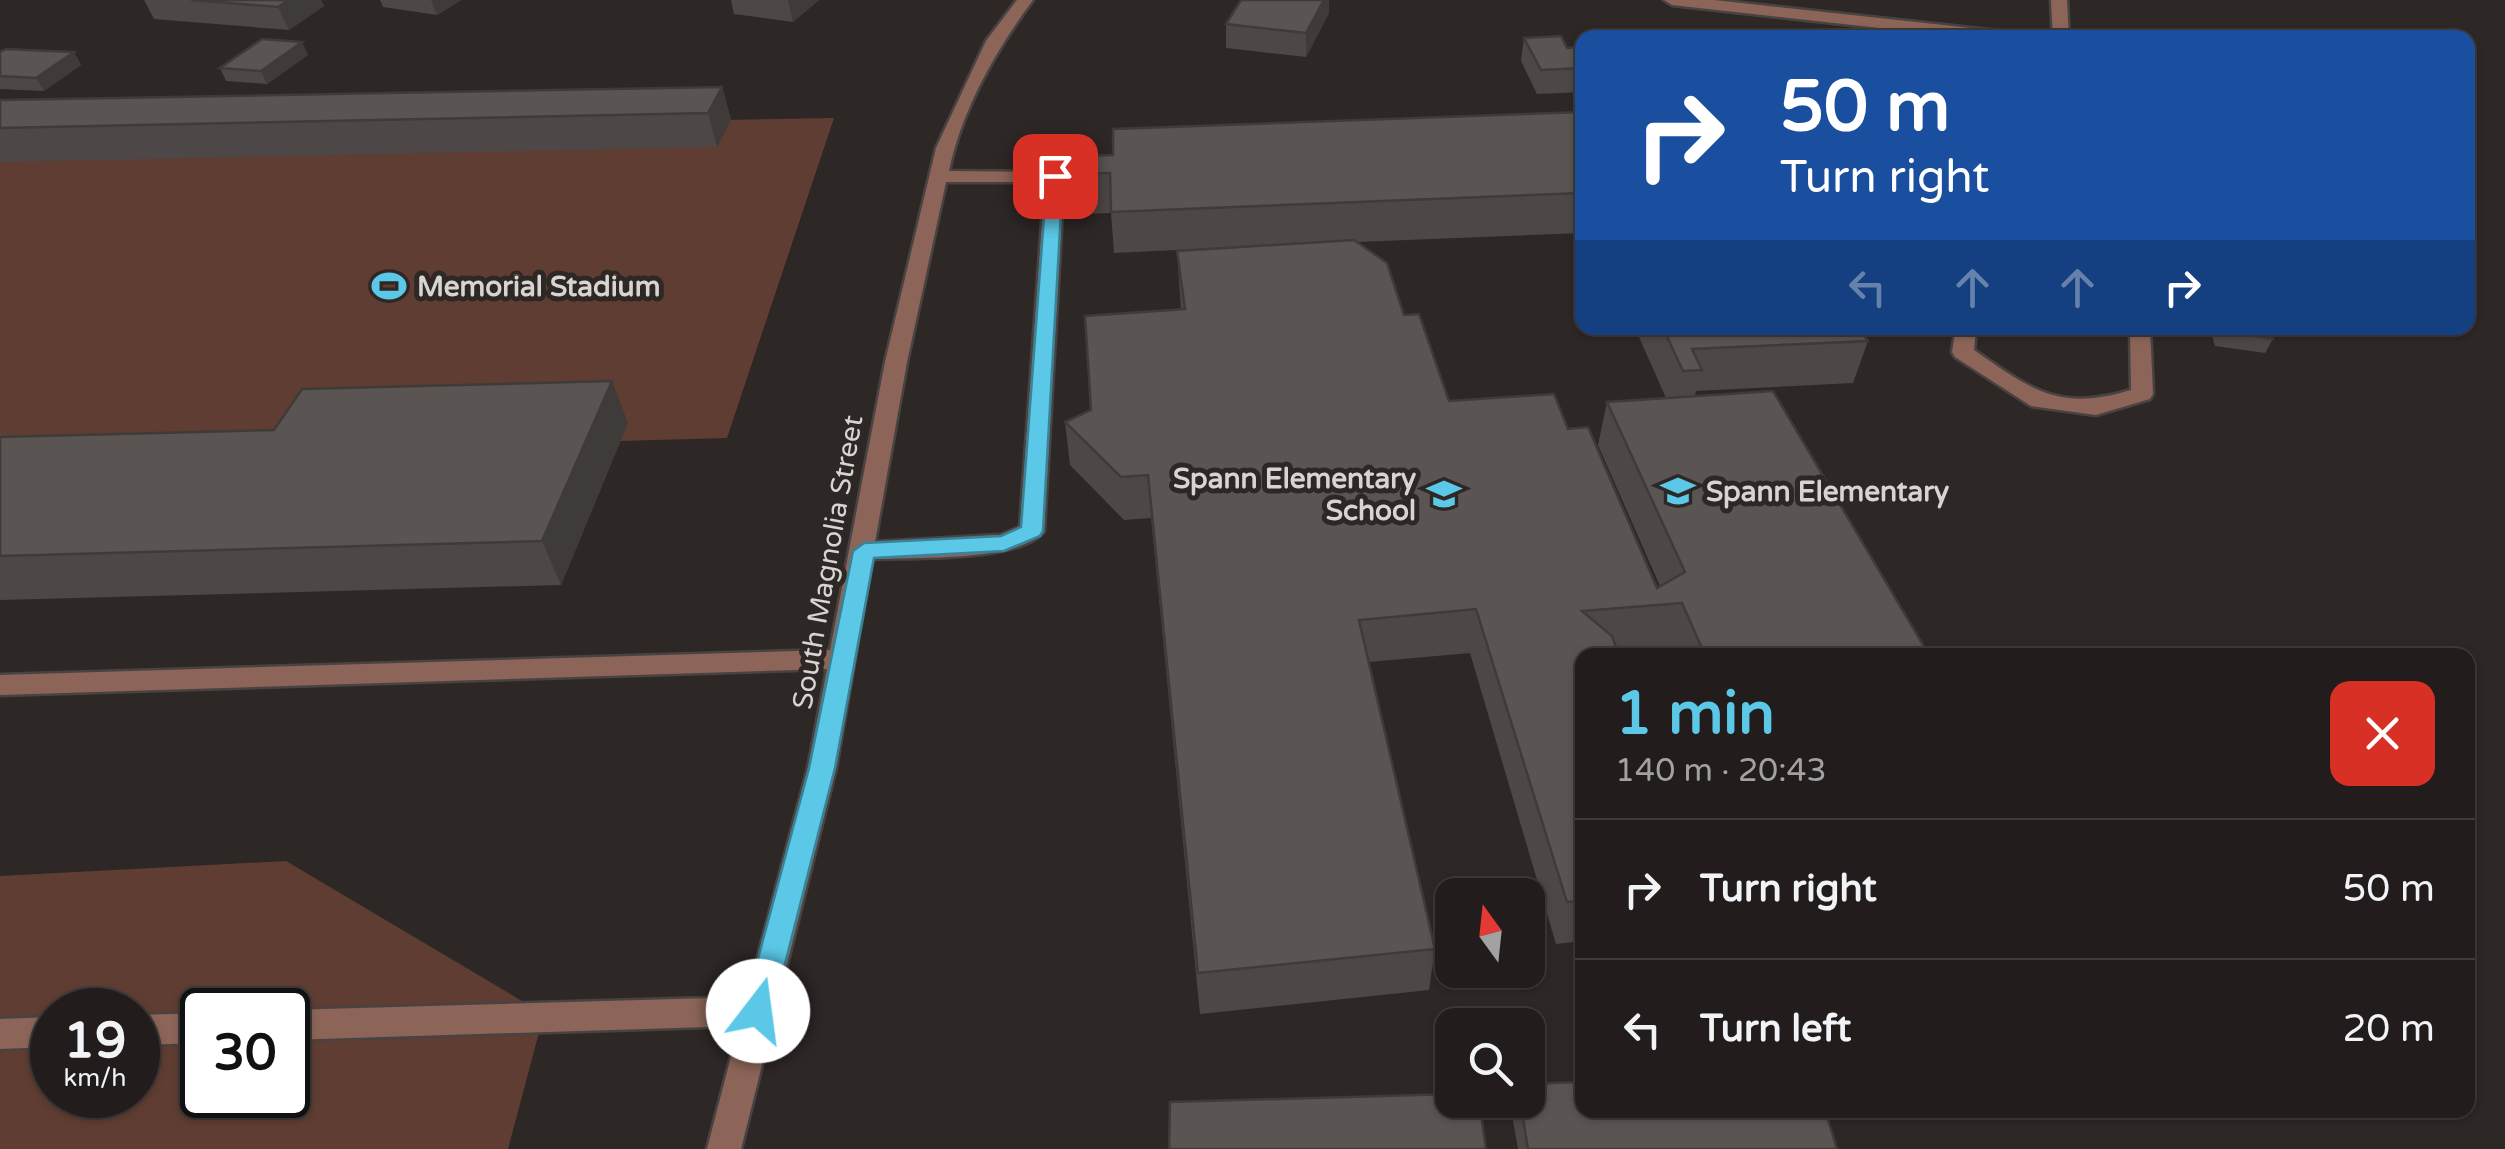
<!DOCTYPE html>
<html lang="en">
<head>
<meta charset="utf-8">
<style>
	:root { --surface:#221d1c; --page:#2e2a29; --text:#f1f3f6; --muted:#a2a2a3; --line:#3f3b3b; --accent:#5ac8e6 }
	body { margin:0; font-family:"Varela Round",sans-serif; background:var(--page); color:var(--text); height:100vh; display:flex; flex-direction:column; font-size:38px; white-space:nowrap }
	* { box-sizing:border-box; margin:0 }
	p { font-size:32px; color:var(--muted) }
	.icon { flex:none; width:55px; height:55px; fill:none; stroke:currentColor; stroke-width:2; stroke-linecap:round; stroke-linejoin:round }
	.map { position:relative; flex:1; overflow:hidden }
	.details { position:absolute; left:1575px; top:648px; width:900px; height:470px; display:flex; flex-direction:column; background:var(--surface); border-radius:20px; box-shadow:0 2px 8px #0004,0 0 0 2px var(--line) }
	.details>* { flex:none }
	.guide { position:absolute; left:1575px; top:30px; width:900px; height:305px; border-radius:20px; box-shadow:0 2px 8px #0004,0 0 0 2px var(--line); background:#1a4fa0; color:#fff; overflow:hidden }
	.needle { width:65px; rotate:345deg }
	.tools { position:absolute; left:1435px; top:878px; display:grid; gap:20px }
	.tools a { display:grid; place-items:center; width:110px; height:110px; border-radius:20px; background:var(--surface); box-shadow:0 2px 8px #0004,0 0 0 2px var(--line); font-size:50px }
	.speed { position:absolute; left:30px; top:988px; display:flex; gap:20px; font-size:50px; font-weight:700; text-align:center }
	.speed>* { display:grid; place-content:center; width:130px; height:130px; border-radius:50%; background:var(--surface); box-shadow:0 2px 8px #0004,0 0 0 2px var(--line); line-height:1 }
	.speed small { font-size:25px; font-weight:400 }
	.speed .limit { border:5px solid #111; border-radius:15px; background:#fff; color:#111 }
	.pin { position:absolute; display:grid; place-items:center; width:85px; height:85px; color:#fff; margin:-42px; border-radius:20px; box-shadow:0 5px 15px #0006 }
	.me { position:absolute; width:110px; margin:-55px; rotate:15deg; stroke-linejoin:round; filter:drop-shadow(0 0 8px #0008) }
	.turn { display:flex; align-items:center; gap:35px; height:210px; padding:0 40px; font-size:45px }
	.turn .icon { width:130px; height:130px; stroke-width:2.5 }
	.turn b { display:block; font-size:70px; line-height:85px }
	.lanes { display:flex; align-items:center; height:95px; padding:0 40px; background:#0003; justify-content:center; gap:50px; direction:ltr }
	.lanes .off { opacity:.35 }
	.round { display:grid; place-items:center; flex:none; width:105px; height:105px; border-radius:20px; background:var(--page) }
	.summary { display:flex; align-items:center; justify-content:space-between; height:170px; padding:0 40px }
	h1 { font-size:60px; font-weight:700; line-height:75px; color:var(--accent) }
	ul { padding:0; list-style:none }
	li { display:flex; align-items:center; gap:30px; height:140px; padding:0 40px; border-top:2px solid var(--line) }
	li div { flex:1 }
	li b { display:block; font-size:38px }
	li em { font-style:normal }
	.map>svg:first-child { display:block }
</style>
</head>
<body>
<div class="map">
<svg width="2505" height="1149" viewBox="0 0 2505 1149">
	<rect width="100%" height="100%" fill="#2d2726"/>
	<path fill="#5f3d32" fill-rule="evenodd" d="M834,118L727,438L620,441L0,600V133Z
		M286,861L544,1014L508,1149H0V876ZM52,1010H138V1095H52ZM202,1010H288V1095H202Z"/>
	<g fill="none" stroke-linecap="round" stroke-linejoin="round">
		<g stroke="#484342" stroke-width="5">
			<path id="minor" d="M1017,0H1033C996,50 962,109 949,171L1055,172L1064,177L1044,531C1021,562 911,557 872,559L836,768L741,1149H707L739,1026L288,1040V1010L747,997L808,768L827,669L0,695V675L830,650L885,362L936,148L986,41ZM946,182H1045L1020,527L1001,535L875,542L907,362Z
				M1664,0H1714L2017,33L2025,38H1969L1672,5Z
				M2051,0H2067L2069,38H2053Z
				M1956,328H1976L1974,350C2032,390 2058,412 2131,390L2130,328H2150L2153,394L2150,399L2096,415L2031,406L1955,357L1952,352Z
				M202,1013V1043L138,1045V1015Z
				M52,1017V1047L0,1049V1019Z"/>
		</g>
		<use href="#minor" fill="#8d6558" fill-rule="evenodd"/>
	</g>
	<path fill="#4d4847" d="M144,0H321L324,6L289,30L154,19Z
		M380,0H461L437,15L383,7Z
		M731,0H819L793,22L734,14Z
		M1241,0H1329V13L1306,57L1226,48V24Z
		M1524,38L1567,48L1582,47V92L1537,94L1521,61Z
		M302,42L308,55L267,84L226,81L220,68Z
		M0,52H74L81,65L44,91L0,89Z
		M722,87L731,120L717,147L0,162V100Z
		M1582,112V233L1357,242L1404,315L1449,401L1568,429L1657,588L1660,586L1598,445L1607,402L1666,398L1635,328H1859L1868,341L1853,383L1696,391L1695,396L1929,655H1673L1670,647L1582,655V941L1556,944L1470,653L1369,662L1435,949L1429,990L1200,1014L1151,518L1124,520L1070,465L1065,422L1091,410L1181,309L1177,251L1259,246L1114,253L1111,213L1082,214L1079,174L1113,155Z
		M2210,328H2269L2273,339L2265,353L2215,346Z
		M628,423L561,585L0,600V431L4,437Z
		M1514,1100H1528L1837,1149H1518L1511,1109Z"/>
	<path fill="#3f3b39" d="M288,0H321L324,6L289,30L278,7Z
		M431,0H461L437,15Z
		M788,0H819L793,22Z
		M1324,0H1329V13L1306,57V33Z
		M302,42L308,55L267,84L261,71Z
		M74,52L81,65L44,91L36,78Z
		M722,87L731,120L717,147L708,113Z
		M612,381L628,423L561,585L542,541Z"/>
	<path fill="#5a5452" stroke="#3f3b39" stroke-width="2.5" d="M191,0H288L278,7Z
		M1241,0H1324L1306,33L1226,24Z
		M1674,33L1676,38H1633L1632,35Z
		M1561,36L1567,48L1582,47V68L1541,70L1524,38Z
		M262,39L302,42L261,71L220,68Z
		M6,49L74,52L36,78L0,76V52Z
		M722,87L708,113L0,128V100Z
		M1582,112V193L1111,212L1110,173L1079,174L1078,156L1113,155V129Z
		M1354,240L1387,263L1404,315L1419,314L1449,401L1554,394L1568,429L1588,427L1657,588L1685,572L1607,402L1773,391L1929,655H1705L1682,603L1582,611L1612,636L1619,655H1582V901L1567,902L1476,609L1359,620L1435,949L1198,973L1148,475L1121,477L1065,422L1091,410L1085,316L1185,309L1177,251Z
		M1663,328H1859L1868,341L1692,349L1702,370L1683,371Z
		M2221,328H2269L2273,339L2223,331Z
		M612,381L542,541L0,556V437L274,430L302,389Z
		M1582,1082V1110H1825L1837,1149H1528L1520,1100H1528V1084Z
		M1452,1094V1100H1479L1486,1149H1169L1170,1102Z"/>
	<path fill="#5ac8e6" stroke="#3a8296" stroke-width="2.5" d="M1055,172L1063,176L1043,531L1040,536L1004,551L874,558L835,768L773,1011L769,1021L758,1025L748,1021L744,1011L809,768L853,551L864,543L1001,536L1021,527L1047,176Z"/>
	<defs>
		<g id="stadium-bare" transform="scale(2.7)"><path d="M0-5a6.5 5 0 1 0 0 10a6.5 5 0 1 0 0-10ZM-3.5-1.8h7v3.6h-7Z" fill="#5ac8e6" stroke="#2d2726" stroke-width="2.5" paint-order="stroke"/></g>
		<g id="school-bare" transform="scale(2.7)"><path d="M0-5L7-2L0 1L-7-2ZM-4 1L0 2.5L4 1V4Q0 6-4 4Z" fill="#5ac8e6" stroke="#2d2726" stroke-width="2.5" paint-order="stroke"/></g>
	</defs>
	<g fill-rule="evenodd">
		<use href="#stadium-bare" x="389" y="286"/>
		<use href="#school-bare" x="1678" y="491"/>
		<use href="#school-bare" x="1444" y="494"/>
	</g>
	<g text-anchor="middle" stroke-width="10" stroke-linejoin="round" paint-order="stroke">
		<g font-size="28" font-weight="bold" fill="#d7d4d2" stroke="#2d2726" text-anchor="start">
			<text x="417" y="296">Memorial Stadium</text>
			<text x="1416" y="488" text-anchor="end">Spann Elementary<tspan x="1416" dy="32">School</tspan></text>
			<text x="1706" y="501">Spann Elementary</text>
		</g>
		<g font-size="28" fill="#d7d4d2" stroke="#2d2726">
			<text transform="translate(827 562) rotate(-80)" y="10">South Magnolia Street</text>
		</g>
	</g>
</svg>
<div class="tools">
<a><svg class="needle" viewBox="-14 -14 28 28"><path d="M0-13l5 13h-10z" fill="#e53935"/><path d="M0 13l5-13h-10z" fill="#a2a2a3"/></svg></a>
<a><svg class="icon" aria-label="search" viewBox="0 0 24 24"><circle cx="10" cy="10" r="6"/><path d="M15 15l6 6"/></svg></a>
</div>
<div class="speed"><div>19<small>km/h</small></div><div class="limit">30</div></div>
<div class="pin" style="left:1055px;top:176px;background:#d93025"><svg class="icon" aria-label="arrive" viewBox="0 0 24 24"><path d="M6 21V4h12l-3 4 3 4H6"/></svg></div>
<svg class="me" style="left:758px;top:1011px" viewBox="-20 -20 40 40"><circle r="19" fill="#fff"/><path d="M0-13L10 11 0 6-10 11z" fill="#5ac8e6"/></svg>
<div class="guide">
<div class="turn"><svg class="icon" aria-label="right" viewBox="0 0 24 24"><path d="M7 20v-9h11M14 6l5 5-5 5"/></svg><div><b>50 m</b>Turn right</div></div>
<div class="lanes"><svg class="icon off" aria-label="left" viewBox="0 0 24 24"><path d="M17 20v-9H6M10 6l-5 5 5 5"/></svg><svg class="icon off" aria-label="ahead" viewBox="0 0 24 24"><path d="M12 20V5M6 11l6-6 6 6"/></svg><svg class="icon off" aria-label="ahead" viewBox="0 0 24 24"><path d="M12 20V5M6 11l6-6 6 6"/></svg><svg class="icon" aria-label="right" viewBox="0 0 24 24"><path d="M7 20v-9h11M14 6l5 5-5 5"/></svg></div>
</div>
<section class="details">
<div class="summary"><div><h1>1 min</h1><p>140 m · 20:43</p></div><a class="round" style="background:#d93025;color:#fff"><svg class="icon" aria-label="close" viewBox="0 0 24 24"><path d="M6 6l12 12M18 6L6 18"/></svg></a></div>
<ul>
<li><svg class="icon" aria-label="right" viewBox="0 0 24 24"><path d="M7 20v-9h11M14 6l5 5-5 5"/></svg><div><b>Turn right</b></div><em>50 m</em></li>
<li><svg class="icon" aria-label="left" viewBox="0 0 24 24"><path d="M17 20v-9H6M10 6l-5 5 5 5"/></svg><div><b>Turn left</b></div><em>20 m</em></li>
</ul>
</section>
</div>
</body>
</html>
